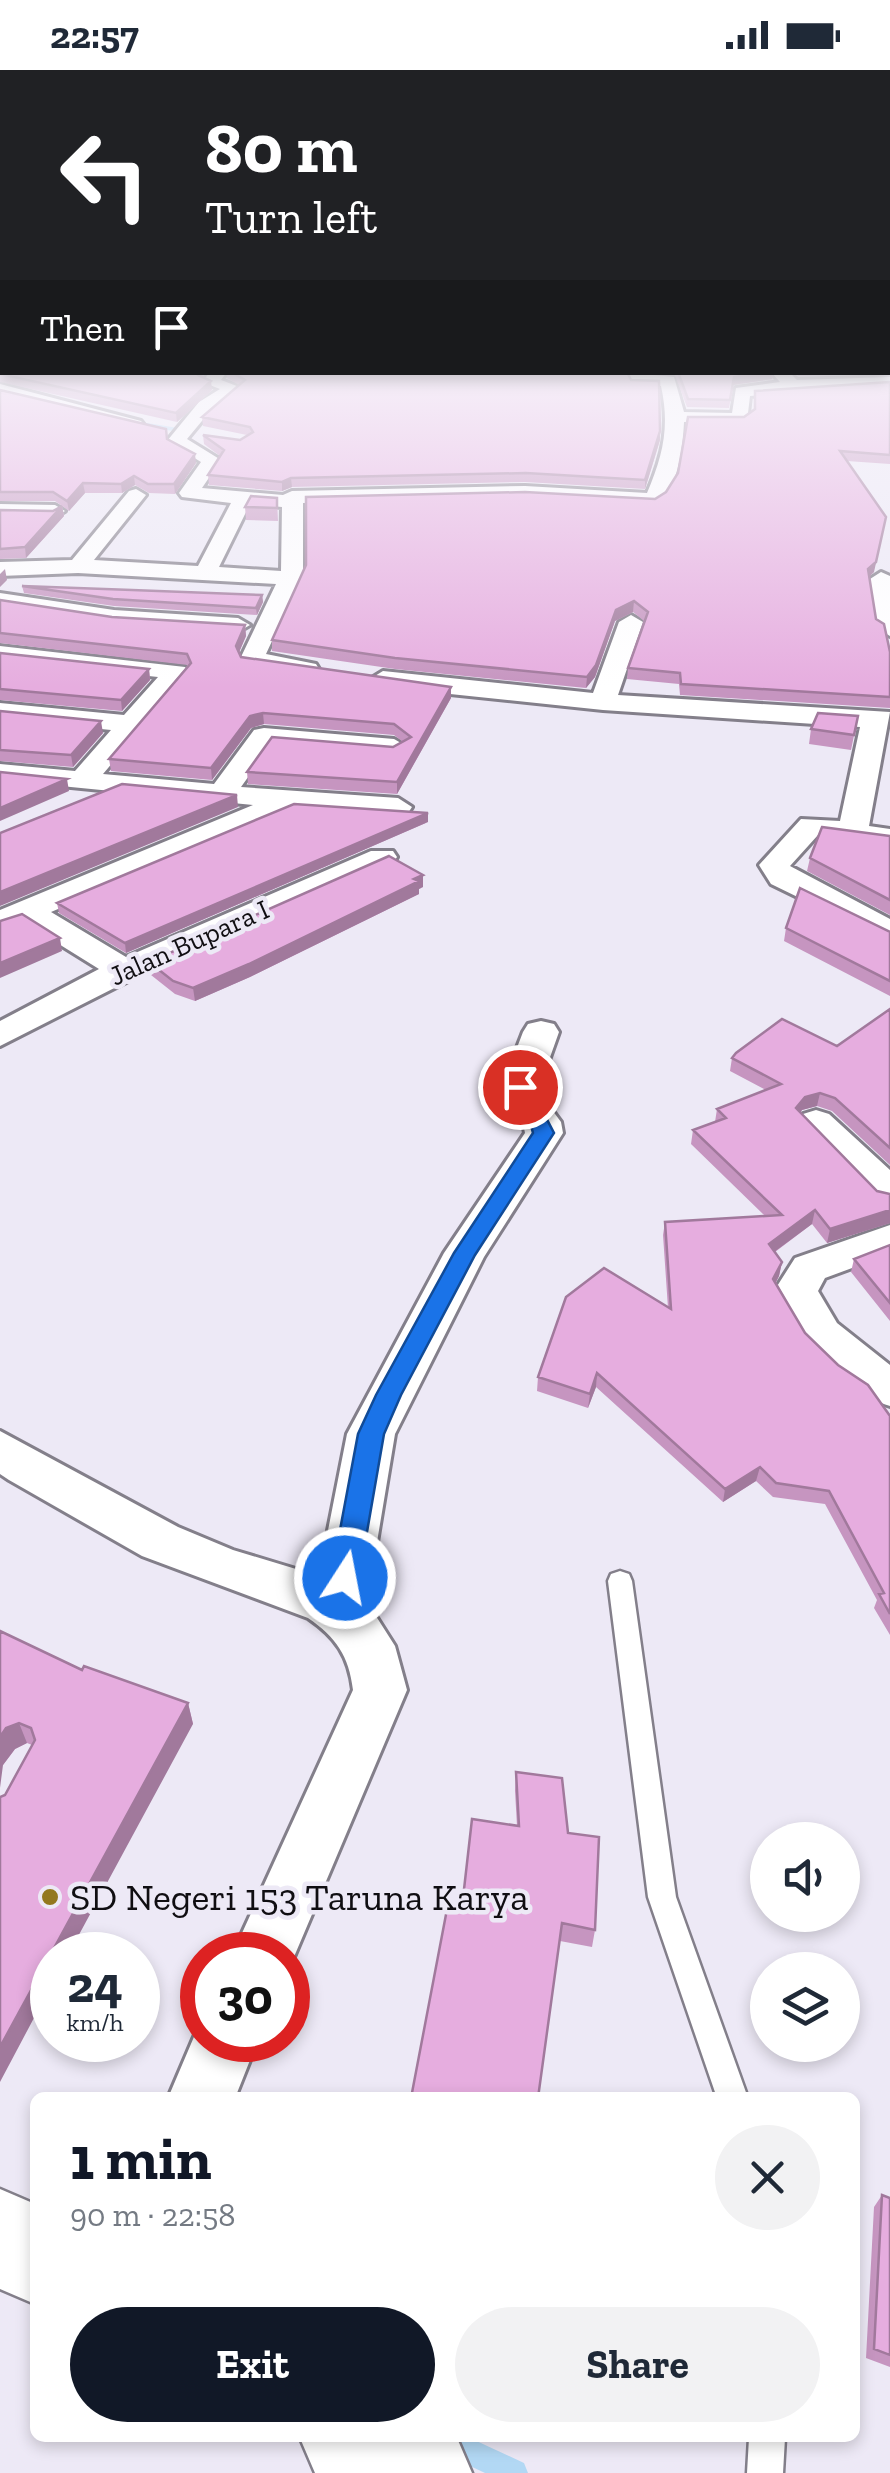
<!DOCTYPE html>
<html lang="en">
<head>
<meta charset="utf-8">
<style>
	:root { --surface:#fff; --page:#f2f2f3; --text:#1f2937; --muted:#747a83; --accent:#111827 }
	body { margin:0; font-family:"Zilla Slab",serif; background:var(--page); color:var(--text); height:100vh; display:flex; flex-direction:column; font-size:38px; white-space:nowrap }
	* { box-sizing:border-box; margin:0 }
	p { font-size:32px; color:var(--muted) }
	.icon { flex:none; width:55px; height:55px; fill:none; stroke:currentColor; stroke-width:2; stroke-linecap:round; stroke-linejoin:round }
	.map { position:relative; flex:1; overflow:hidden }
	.drawer { position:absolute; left:30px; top:2022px; width:830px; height:350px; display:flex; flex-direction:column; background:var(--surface); border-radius:15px; box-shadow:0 5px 15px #0003 }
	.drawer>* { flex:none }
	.hud { position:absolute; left:0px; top:0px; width:890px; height:305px; box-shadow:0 5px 15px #0003; background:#202124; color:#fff; overflow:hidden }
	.fabs { position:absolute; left:750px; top:1752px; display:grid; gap:20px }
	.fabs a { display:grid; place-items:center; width:110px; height:110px; border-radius:50%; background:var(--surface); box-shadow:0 5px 15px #0003; font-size:50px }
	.speed { position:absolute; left:30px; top:1862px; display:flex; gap:20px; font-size:50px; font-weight:700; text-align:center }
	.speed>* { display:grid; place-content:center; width:130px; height:130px; border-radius:50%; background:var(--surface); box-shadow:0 5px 15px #0003; line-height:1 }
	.speed small { font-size:25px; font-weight:400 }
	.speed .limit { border:15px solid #d22; background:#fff; color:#111 }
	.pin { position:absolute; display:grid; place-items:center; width:85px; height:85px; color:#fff; margin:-42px; border:5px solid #fff; border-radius:50%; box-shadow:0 2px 10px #0007 }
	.me { position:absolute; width:110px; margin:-55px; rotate:11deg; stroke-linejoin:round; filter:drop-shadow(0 0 8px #0008) }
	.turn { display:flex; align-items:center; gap:35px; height:210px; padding:0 40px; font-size:45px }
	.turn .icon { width:130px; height:130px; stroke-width:2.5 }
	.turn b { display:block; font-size:70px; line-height:85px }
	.then { display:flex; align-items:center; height:95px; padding:0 40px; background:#0003; gap:20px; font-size:38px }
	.round { display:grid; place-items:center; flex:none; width:105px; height:105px; border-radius:52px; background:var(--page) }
	.headline { display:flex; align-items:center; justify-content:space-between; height:170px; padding:0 40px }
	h1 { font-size:60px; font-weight:700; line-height:75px; color:var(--accent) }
	.primary-button { display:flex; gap:20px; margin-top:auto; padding:20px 40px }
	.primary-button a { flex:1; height:115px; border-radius:60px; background:var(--accent); color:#fff; font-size:40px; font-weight:700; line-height:115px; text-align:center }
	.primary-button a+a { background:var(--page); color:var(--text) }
	.status { display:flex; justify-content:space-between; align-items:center; height:70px; padding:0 50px; background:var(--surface); direction:ltr }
	.status svg { height:28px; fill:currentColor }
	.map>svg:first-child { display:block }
</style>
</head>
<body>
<div class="status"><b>22:57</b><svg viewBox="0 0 49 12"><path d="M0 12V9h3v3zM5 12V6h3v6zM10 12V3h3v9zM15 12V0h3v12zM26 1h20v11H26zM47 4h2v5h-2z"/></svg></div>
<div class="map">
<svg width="890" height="2403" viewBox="0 0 890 2403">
	<rect width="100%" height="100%" fill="#ede9f6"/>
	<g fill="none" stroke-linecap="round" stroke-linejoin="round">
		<path fill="#b2d8f4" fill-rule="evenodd" d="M135,351L184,359L187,361L184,363L133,354Z
			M428,2368H470L524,2393L528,2403H485L432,2378Z"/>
		<g stroke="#837f8a" stroke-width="5">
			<path id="lane" d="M620,1501L629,1504L632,1511L676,1827L748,2028H717L648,1827L608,1511L611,1504Z
				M749,2368H785L783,2403H747Z"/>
		</g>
		<g stroke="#837f8a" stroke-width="6">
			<path id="street" d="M210,302H227L221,310L242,318L211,340L187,369L221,390L202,418L283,425L292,421L525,416L647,423C663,385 670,357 661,316L630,315L623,302L674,307L684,342L732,343L736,318L780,312L771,302H789L797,310L890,307V317L750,326L747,352H684C683,374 678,426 654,435L525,428L303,433V504L266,584L316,594L319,599L316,604L307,606L243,594L240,589L276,514L78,503L0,506V492L72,490L129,421L136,419L146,425L94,490L198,496L231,433L182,427L179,423L201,392L167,371L199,332L220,319L202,312ZM250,434L282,437L281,501L219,497Z
				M0,314L141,351L144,355L135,360L0,324Z
				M0,434L55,435L65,441L55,447L0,446Z
				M881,502L890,506V566L878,559L870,509Z
				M0,523L114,540L238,548L250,555L238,562L114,554L0,537Z
				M631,545L643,552L618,625L890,642L869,756L890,759V777L818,765L790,796L890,849V872L771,814L759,795L801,749L840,751L860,657L603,640L383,617L370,609L383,601L593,623L619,552Z
				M0,576L185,597L189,602L185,607L103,704L214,714L254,660L264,658L394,669L408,677L394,685L271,675L241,717L398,728L412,737L408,743L294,739L51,842L126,887L371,781H393L397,787L393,793L136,907L0,976V951L99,899L25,853L0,862V840L253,735L0,710V694L75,701L111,660L0,649V633L124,645L158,607L0,590Z
				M541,951L554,954L559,962L538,1021L561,1052L563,1063L484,1187L395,1364L367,1532L395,1576L407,1620L288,1901V1885H232L353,1620C349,1586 336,1567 308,1548L142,1486L9,1410L0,1404V1361L178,1457L233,1480L319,1506L347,1364L444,1183L525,1063L523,1053L500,1022L523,962L528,954Z
				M816,1040L829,1044L890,1100V1136L876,1132L803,1060L797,1052L803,1044Z
				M890,1155V1184L825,1208L818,1221L837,1253L890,1295V1336C842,1321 790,1269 774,1221L795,1188Z
				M202,1948V1970H258L235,2028H168Z"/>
		</g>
		<g stroke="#837f8a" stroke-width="5">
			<path id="secondary" d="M0,2119L35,2134V2234L0,2219Z
				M300,2368H457L472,2403H315Z"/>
		</g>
		<use href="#lane" fill="#fff" fill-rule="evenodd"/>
		<use href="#street" fill="#fff" fill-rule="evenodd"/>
		<use href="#secondary" fill="#fff" fill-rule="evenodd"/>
	</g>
	<path fill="#c695c0" d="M0,281L2,302H205L202,307L212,320L177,352L0,312Z
		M888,281H890V304L798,306L794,302H888Z
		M226,302H627L660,361V370L645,419L525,412L292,417L282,421L209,415L208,405L220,386L204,374L203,365L240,370L247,365L203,356L202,347L239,315L227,308Z
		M665,302H773L772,309L733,315L729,338L687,337L674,303Z
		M890,312V394L847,391L874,502L869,506L876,549L890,582V638L680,625L679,614L627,609L628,598L644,551L633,542L615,551L595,607L586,618L395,599L272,581V570L655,429L666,422L744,347L754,340L755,321Z
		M0,320L167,369L196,393L175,424L149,423L135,415L122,423H85L69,441L62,436L64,446L26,488L0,489V440L53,441L62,436L55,431H0Z
		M277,428L278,451L246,450L245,437Z
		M22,516L262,525L263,532L257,545L114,536L24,523Z
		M0,530L112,547L245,555L246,566L239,582L241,587L451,617V628L397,724L248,714L247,702L393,677L403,672L394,665L264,654L251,658L212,710L111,701L109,689L188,595L0,573Z
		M0,583L149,599L150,610L122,641L0,630Z
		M0,641L103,663L73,697L0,691Z
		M858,646L851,680L809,674L811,659Z
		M428,752L126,883L59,843L57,833Z
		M890,766V845L807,801L810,788Z
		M423,817L419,819V824L250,907L195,931L175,924L151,905L149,892Z
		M786,858L890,862V926L784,871Z
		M890,939V1095L832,1041L817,1036L802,1040L800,1043L877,1121L890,1124V1153L827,1173L812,1154L775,1182L782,1192L779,1206L776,1212L805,1263L890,1346V1565L874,1538L877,1530L825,1434L773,1427L756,1411L723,1432L596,1317L588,1338L537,1321L538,1307L668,1238L663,1165L665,1152L765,1146L691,1074L693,1060L715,1052L717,1039L766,1020L730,1001L732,988L837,976Z
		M890,1175V1251L851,1202L854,1189Z
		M0,1561L82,1600L188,1633L193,1654L5,1725L32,1675L27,1673L15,1679L3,1695Z
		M516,1702L568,1763L595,1860L592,1877L560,1871L462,1837L517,1756L515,1721Z
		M882,2125L890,2128V2297L866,2288L874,2137Z"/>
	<path fill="#a1799c" d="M763,302H773L772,309L733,315L729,338L734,307Z
		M211,311L212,320L177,352L176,343Z
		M660,361V370L645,419V410Z
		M195,384L196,393L175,424L174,414Z
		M134,406L135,415L122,423L121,414Z
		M291,408L292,417L282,421V412Z
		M83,413L85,423L69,441L67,431Z
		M62,436L64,446L26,488L25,477Z
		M884,457L874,502L866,510L868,499Z
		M5,499L7,510L0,517V504Z
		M262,525L263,532L257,545L256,538Z
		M634,531L633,542L615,551L595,607L586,618L587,607L616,540Z
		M245,555L246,566L237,587L236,576Z
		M149,599L150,610L122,641L121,630Z
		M451,617V628L397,724V712Z
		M263,643L264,654L251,658L212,710L211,698L250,646Z
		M101,651L103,663L73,697L71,685Z
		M67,709L69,721L0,751V738Z
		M237,725L238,737L0,836V822Z
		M428,743V752L126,883L125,873Z
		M423,805V817L419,819V824L250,907L195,931L193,918Z
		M60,868L62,881L0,908V893Z
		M820,1023L817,1036L802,1040L793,1052L796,1038L805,1027Z
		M815,1140L812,1154L766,1188L769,1174Z
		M890,1140V1153L827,1173L830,1159Z
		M782,1192L779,1206L771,1222L773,1209Z
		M597,1303L596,1317L588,1338L590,1324Z
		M760,1397L756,1411L723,1432L725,1419Z
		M188,1633L193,1654L68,1885H52V1914L0,2012V1977Z
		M19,1653L27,1673L15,1679L3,1695L0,1718V1667L6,1658Z"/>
	<path fill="#e6addf" stroke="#a1799c" stroke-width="2.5" d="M0,281H2V302H199L198,305L211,311L176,343L0,304Z
		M888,281H890V296H888Z
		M231,302H627L631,310L659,311L660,361L645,410L526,403L291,408L282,412L208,405L224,380L203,365L240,370L253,362L250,357L202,347L245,310Z
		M678,302H763L734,307L730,330L688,329Z
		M890,312V385L840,381L886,447L876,492L868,499L876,549L884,554L890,582V627L681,614L680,603L628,598L648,542L634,531L616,540L596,595L587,607L395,588L272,570L306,495V427L525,422L655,429L666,422L678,403L688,347H744L755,339V321Z
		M0,320L166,359L167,369L195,384L174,414H148L134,406L121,414L83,413L67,431L53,422H0Z
		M251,426L277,428V438L245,437Z
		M62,436L25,477L0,479V440L53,441Z
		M22,516L132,520L262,525L256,538L113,529Z
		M0,530L112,547L245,555L236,576L241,587L451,617L397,712L247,702L272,667L393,677L411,667L394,654L263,643L250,646L211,698L109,689L191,593L187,584L0,563Z
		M0,583L149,599L121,630L0,619Z
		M0,641L101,651L71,685L0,680Z
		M818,643L858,646L854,665L811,659Z
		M0,702L67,709L0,738Z
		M122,714L237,725L0,822V763Z
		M294,734L428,743L125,873L57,833Z
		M822,757L890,766V830L810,788Z
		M389,786L423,805L414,809L419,811L249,894L193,918L173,911L149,892Z
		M800,818L890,862V911L786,858Z
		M22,844L60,868L0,893V851Z
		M890,939V1078L835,1028L820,1023L805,1027L796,1038L877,1121L890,1124V1140L830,1159L815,1140L769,1174L782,1192L773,1209L805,1263L838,1295L868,1315L890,1346V1544L879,1524L884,1523L829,1421L776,1413L760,1397L725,1419L597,1303L590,1324L538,1307L566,1227L604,1198L671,1239L665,1152L782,1145L693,1060L726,1048L717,1039L781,1014L732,988L736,983L782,949L837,976Z
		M890,1175V1233L854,1189Z
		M0,1561L82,1600L84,1596L188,1633L0,1977V1727L5,1725L35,1670L31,1658L19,1653L6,1658L0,1667Z
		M516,1702L562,1708L568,1763L599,1767L595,1860L562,1853L538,2028H411L448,1834L462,1837L472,1749L519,1756Z
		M882,2125L890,2128V2285L874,2279Z"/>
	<linearGradient id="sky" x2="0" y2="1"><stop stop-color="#92c2ed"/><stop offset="0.45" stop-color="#f7f5fb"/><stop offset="1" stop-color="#f7f5fb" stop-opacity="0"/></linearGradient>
	<rect width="890" height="618" fill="url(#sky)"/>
	<path fill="#1a73e8" stroke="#114b97" stroke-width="2.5" d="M520,1011L530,1017L554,1063L475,1185L401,1325L384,1364L359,1508L354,1516H335L331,1508L358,1364L376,1325L454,1183L533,1063C530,1044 512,1036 510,1017Z"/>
	<circle fill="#93781f" stroke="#ede9f6" stroke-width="4" cx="50" cy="1827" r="10"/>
	<g text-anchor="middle" stroke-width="9" stroke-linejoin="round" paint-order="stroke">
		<g font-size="28" fill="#100e12" stroke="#ede9f6">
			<text transform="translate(189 872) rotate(-24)" y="10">Jalan Bupara I</text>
		</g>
		<g font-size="38" fill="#100e12" stroke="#ede9f6" text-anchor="start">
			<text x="70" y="1840">SD Negeri 153 Taruna Karya</text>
		</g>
	</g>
</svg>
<div class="fabs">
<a><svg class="icon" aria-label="sound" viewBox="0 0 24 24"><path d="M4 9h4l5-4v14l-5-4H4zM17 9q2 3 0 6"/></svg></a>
<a><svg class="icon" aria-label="layers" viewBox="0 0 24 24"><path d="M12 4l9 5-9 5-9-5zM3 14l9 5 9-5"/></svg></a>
</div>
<div class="speed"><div>24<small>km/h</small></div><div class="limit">30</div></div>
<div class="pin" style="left:520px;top:1017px;background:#d93025"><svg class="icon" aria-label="arrive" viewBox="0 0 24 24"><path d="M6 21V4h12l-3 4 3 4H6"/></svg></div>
<svg class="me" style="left:345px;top:1508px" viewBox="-20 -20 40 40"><circle r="17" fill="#1a73e8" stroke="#fff" stroke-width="3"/><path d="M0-11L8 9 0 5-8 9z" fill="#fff"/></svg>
<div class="hud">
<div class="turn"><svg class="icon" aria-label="left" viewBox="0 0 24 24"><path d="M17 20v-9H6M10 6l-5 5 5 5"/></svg><div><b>80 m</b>Turn left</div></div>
<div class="then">Then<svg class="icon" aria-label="arrive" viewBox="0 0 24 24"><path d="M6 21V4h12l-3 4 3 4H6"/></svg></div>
</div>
<section class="drawer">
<div class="headline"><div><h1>1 min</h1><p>90 m · 22:58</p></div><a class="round"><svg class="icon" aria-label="close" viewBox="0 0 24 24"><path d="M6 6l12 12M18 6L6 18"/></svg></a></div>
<div class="primary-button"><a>Exit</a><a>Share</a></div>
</section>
</div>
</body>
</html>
